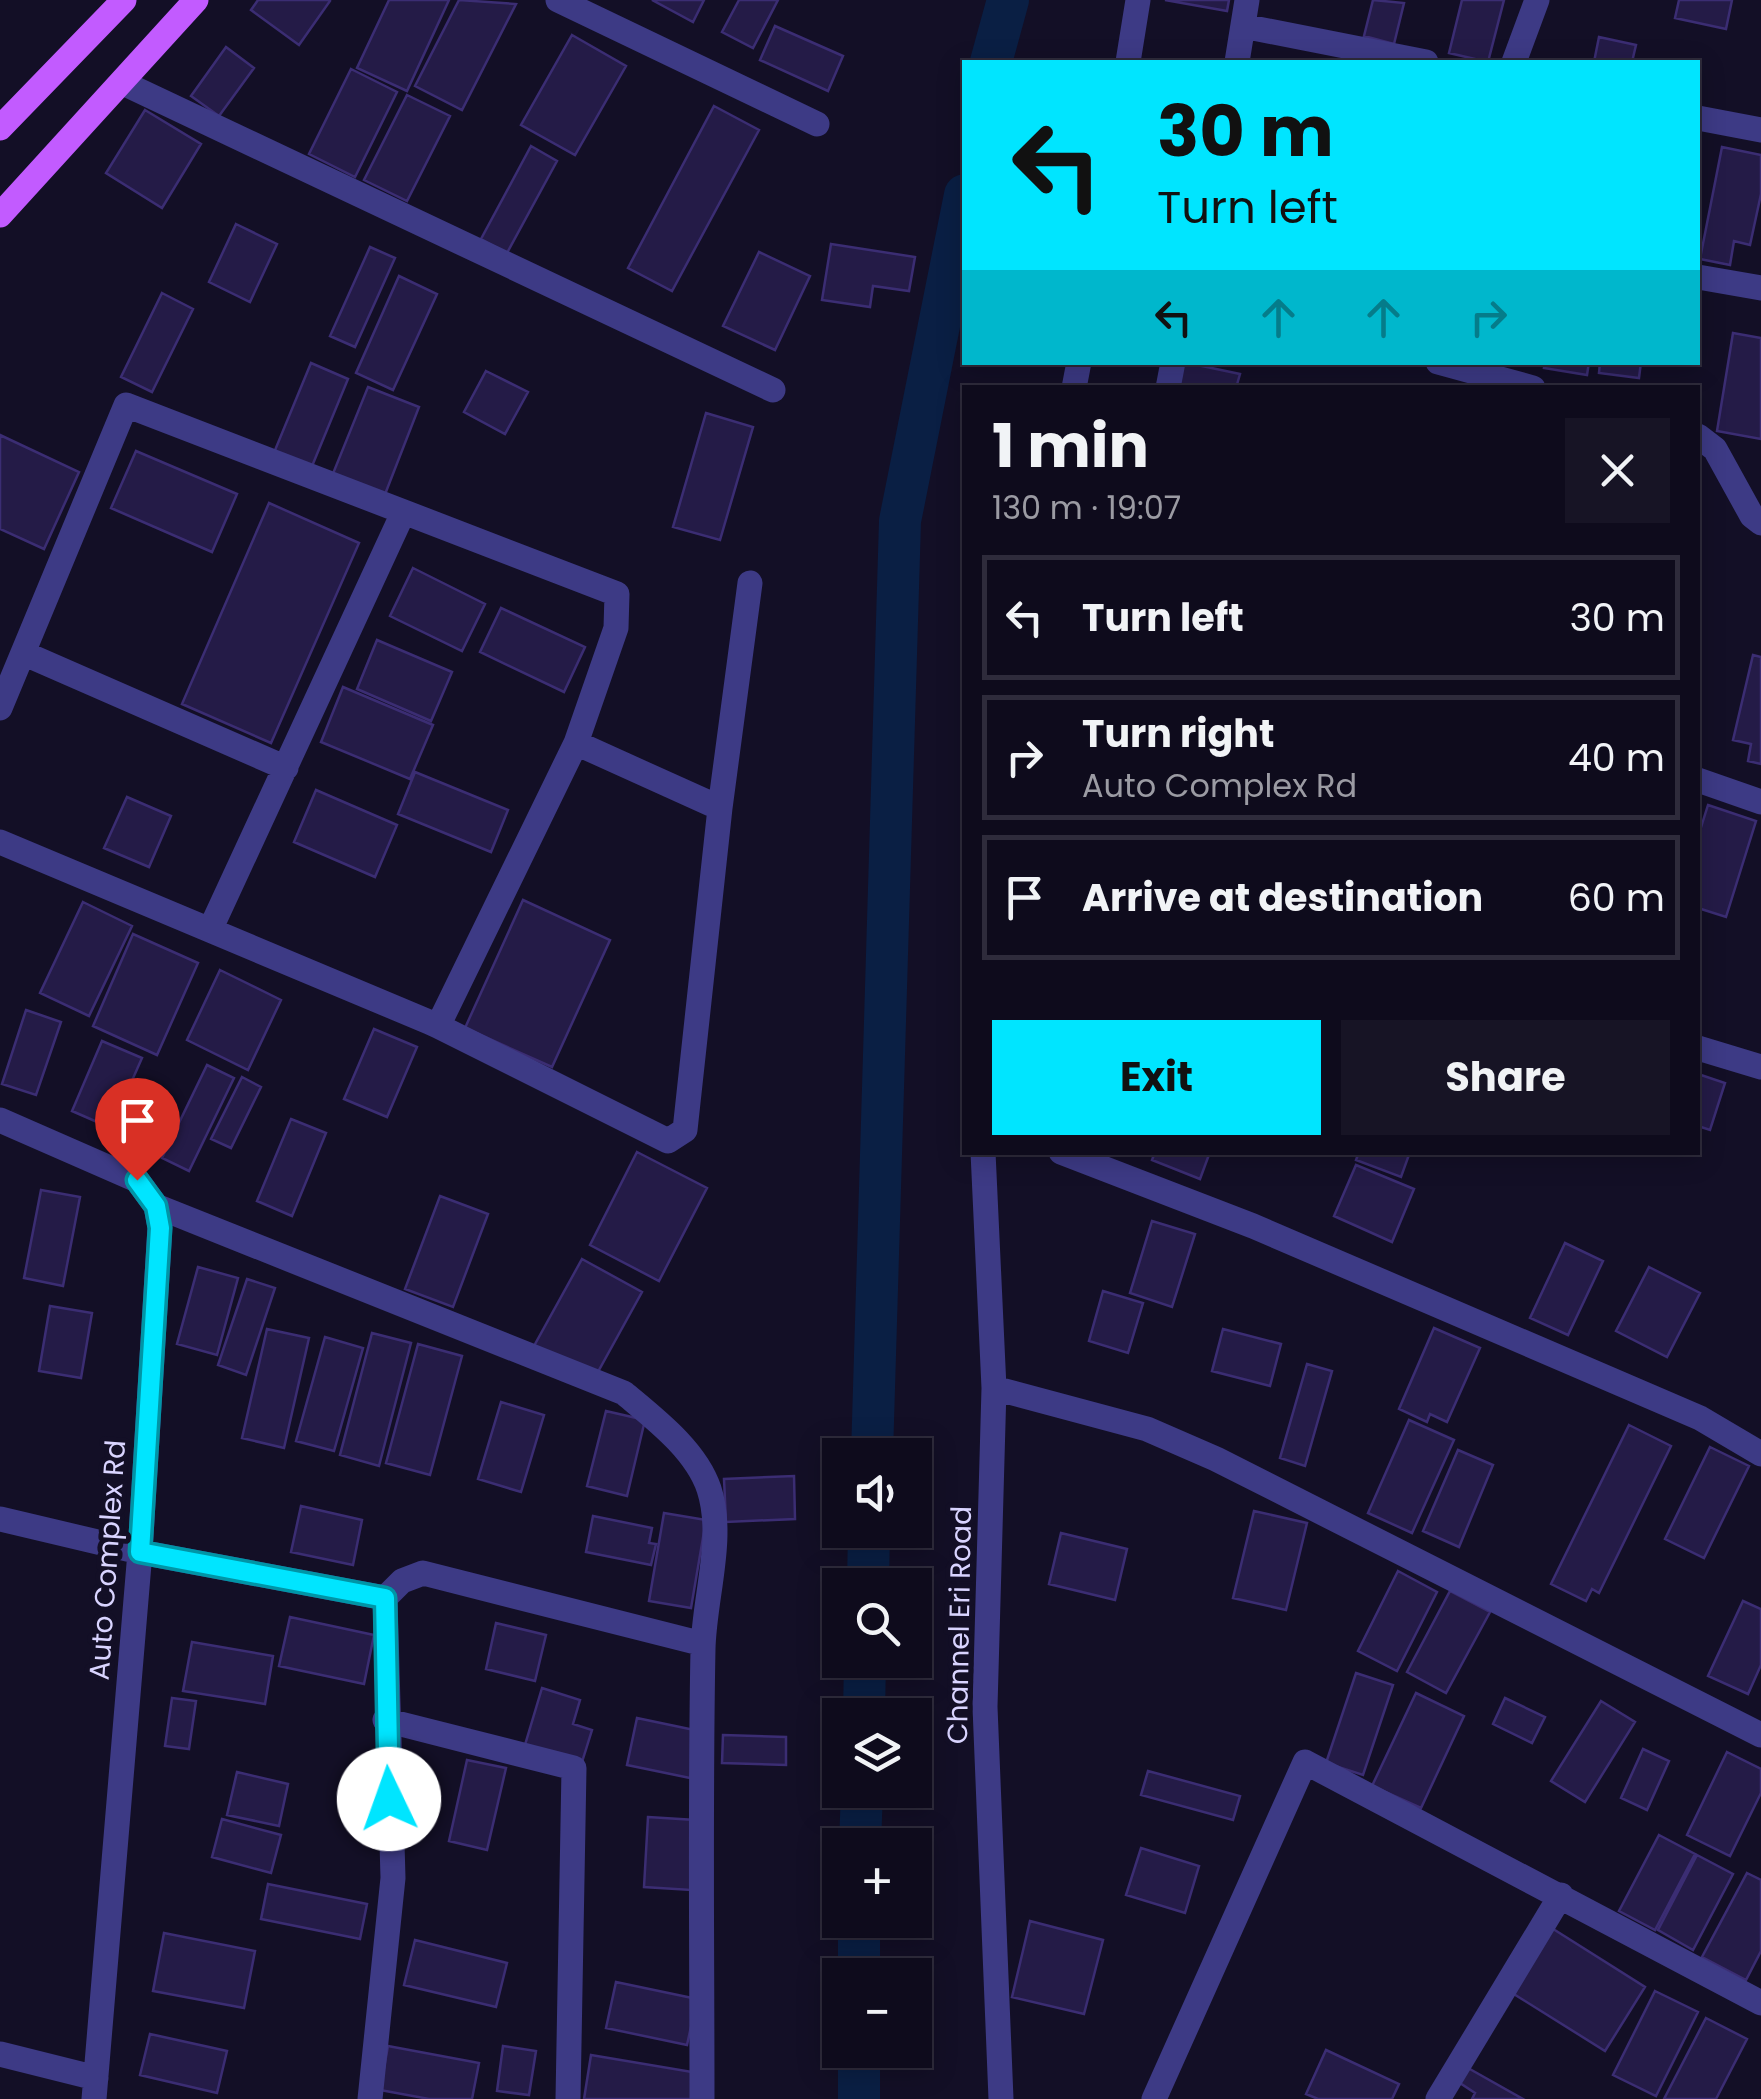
<!DOCTYPE html>
<html lang="en">
<head>
<meta charset="utf-8">
<style>
	:root { --surface:#0e0b1c; --page:#171425; --text:#f1f3f6; --muted:#9b9ba3; --line:#2e2b3b; --accent:#00e5ff }
	body { margin:0; font-family:Poppins,sans-serif; background:var(--page); color:var(--text); height:100vh; display:flex; flex-direction:column; font-size:38px; white-space:nowrap }
	* { box-sizing:border-box; margin:0 }
	p { font-size:32px; color:var(--muted) }
	.icon { flex:none; width:55px; height:55px; fill:none; stroke:currentColor; stroke-width:2; stroke-linecap:round; stroke-linejoin:round }
	.map { position:relative; flex:1; overflow:hidden }
	.drawer { position:absolute; left:962px; top:385px; width:738px; height:770px; display:flex; flex-direction:column; background:var(--surface); border-radius:0px; box-shadow:0 5px 25px #0003,0 0 0 2px var(--line) }
	.drawer>* { flex:none }
	.top-card { position:absolute; left:962px; top:60px; width:738px; height:305px; border-radius:0px; box-shadow:0 5px 25px #0003,0 0 0 2px var(--line); background:#00e5ff; color:#111; overflow:hidden }
	.buttons { position:absolute; left:822px; top:1438px; display:grid; gap:20px }
	.buttons a { display:grid; place-items:center; width:110px; height:110px; border-radius:0px; background:var(--surface); box-shadow:0 5px 25px #0003,0 0 0 2px var(--line); font-size:50px }
	.pin { position:absolute; display:grid; place-items:center; width:85px; height:85px; color:#fff; margin:-102px -42px; border-radius:50% 50% 50% 0; rotate:-45deg; box-shadow:0 0 10px #0007 }
	.pin .icon { rotate:45deg }
	.me { position:absolute; width:110px; margin:-55px; rotate:357deg; stroke-linejoin:round; filter:drop-shadow(0 0 8px #0008) }
	.turn { display:flex; align-items:center; gap:35px; height:210px; padding:0 30px; font-size:45px }
	.turn .icon { width:130px; height:130px; stroke-width:2.5 }
	.turn b { display:block; font-size:70px; line-height:85px }
	.lanes { display:flex; align-items:center; height:95px; padding:0 30px; background:#0003; justify-content:center; gap:50px; direction:ltr }
	.lanes .off { opacity:.35 }
	.round { display:grid; place-items:center; flex:none; width:105px; height:105px; border-radius:0px; background:var(--page) }
	.headline { display:flex; align-items:center; justify-content:space-between; height:170px; padding:0 30px }
	h1 { font-size:60px; font-weight:700; line-height:75px }
	.cta { display:flex; gap:20px; margin-top:auto; padding:20px 30px }
	.cta a { flex:1; height:115px; border-radius:0px; background:var(--accent); color:#111; font-size:40px; font-weight:700; line-height:115px; text-align:center }
	.cta a+a { background:var(--page); color:var(--text) }
	ul { padding:0; list-style:none }
	li { display:flex; align-items:center; gap:30px; height:125px; margin:0 20px 15px; padding:0 10px; border:5px solid var(--line); border-radius:0px }
	li div { flex:1 }
	li b { display:block; font-size:38px }
	li em { font-style:normal }
	.map>svg:first-child { display:block }
</style>
</head>
<body>
<div class="map">
<svg width="1761" height="2099" viewBox="0 0 1761 2099">
	<rect width="100%" height="100%" fill="#130f26"/>
	<g fill="none" stroke-linecap="round" stroke-linejoin="round">
		<path stroke="#0a1f44" stroke-width="42" d="M991,62L1008,0
			M872,1455L900,521L965,195
			M868,1585L869,1530
			M864,1715L865,1660
			M860,1845L862,1790
			M859,1920V1975
			M859,2050V2099"/>
	</g>
	<path fill="#241b47" stroke="#3b2d73" stroke-width="2.5" d="M258,0H329L330,1L299,45L251,10Z
		M389,0H449L407,91L357,68Z
		M459,0L516,4L462,110L415,86Z
		M652,0H704L693,22Z
		M739,0H778L753,48L722,32Z
		M1165,0H1229L1227,11Z
		M1373,0L1404,3L1394,44L1364,36Z
		M1462,0H1504L1488,62L1449,53Z
		M1679,0H1732L1726,29L1675,18Z
		M775,26L843,56L828,91L760,60Z
		M572,35L626,66L575,155L521,125Z
		M1599,37L1636,45L1632,62H1594Z
		M226,47L254,68L219,116L191,96Z
		M351,69L397,92L355,177L309,154Z
		M407,95L450,116L407,201L364,180Z
		M714,106L759,130L672,291L628,268Z
		M145,110L201,144L162,208L106,173Z
		M531,146L557,161L507,253L481,239Z
		M1722,147L1761,155V194L1750,245L1734,241L1730,265L1700,259Z
		M236,224L277,244L250,302L209,282Z
		M831,244L915,257L909,291L873,286L870,307L822,300Z
		M370,247L395,258L355,347L330,336Z
		M759,252L810,276L775,350L723,326Z
		M399,276L437,294L393,390L356,373Z
		M162,293L193,309L152,392L121,377Z
		M1733,333L1761,338V439L1717,431Z
		M1183,362L1240,374L1236,388H1177Z
		M1545,362H1589L1587,375L1544,368Z
		M1600,362H1641L1639,378L1599,373Z
		M311,363L348,379L310,471L273,455Z
		M486,371L528,392L505,434L464,412Z
		M368,387L419,407L382,502L330,481Z
		M706,413L753,427L720,540L673,527Z
		M0,435L79,472L44,549L0,529Z
		M136,451L237,494L212,552L111,508Z
		M269,503L359,543L271,743L182,704Z
		M413,568L485,604L462,651L390,616Z
		M501,608L585,647L564,692L480,652Z
		M377,640L452,672L431,721L357,689Z
		M1753,655L1761,657V764L1748,761L1751,744L1733,740Z
		M343,687L433,725L410,779L321,742Z
		M415,772L508,810L491,852L398,814Z
		M316,790L397,825L375,877L294,842Z
		M127,797L171,816L149,867L104,848Z
		M1708,805L1756,821L1726,917L1698,908V837Z
		M523,900L610,940L552,1067L465,1028Z
		M83,902L132,926L89,1016L40,993Z
		M133,934L198,963L157,1055L93,1026Z
		M220,970L281,1000L248,1070L187,1040Z
		M26,1010L61,1022L36,1095L2,1084Z
		M374,1029L417,1047L387,1117L344,1099Z
		M102,1041L142,1058L111,1128L72,1111Z
		M207,1065L234,1078L189,1171L162,1158Z
		M1698,1074L1725,1083L1710,1130L1698,1126Z
		M242,1077L261,1087L231,1148L211,1139Z
		M291,1119L326,1133L292,1216L257,1201Z
		M637,1152L707,1188L659,1281L590,1245Z
		M1155,1152H1210L1200,1179L1152,1160Z
		M1359,1152H1410L1401,1177L1356,1160Z
		M1356,1165L1414,1189L1392,1242L1334,1216Z
		M41,1190L80,1197L63,1286L24,1278Z
		M440,1196L488,1214L453,1307L405,1289Z
		M1152,1221L1195,1234L1172,1307L1130,1293Z
		M1565,1243L1603,1261L1568,1335L1530,1318Z
		M582,1259L642,1292L594,1379L534,1346Z
		M198,1267L238,1278L217,1355L177,1344Z
		M1649,1267L1700,1293L1667,1357L1616,1331Z
		M247,1279L275,1288L246,1375L218,1365Z
		M1103,1291L1143,1303L1128,1353L1089,1341Z
		M50,1306L92,1313L81,1378L39,1371Z
		M1434,1328L1480,1348L1447,1422L1430,1414L1427,1422L1399,1409Z
		M267,1329L309,1338L284,1448L242,1438Z
		M1223,1329L1281,1344L1270,1386L1212,1371Z
		M372,1333L411,1343L379,1466L340,1455Z
		M325,1337L363,1348L334,1451L296,1441Z
		M418,1344L462,1356L430,1475L386,1463Z
		M1307,1364L1332,1371L1305,1466L1280,1458Z
		M501,1402L544,1415L521,1492L478,1479Z
		M606,1411L645,1420L627,1496L587,1486Z
		M1409,1420L1454,1440L1412,1533L1368,1513Z
		M1629,1425L1671,1446L1599,1593L1592,1589L1586,1601L1551,1584Z
		M1710,1447L1749,1466L1704,1558L1665,1539Z
		M1458,1450L1493,1465L1459,1547L1423,1531Z
		M794,1476L795,1519L726,1522L724,1479Z
		M301,1506L362,1520L353,1565L291,1552Z
		M1254,1511L1307,1523L1286,1610L1233,1598Z
		M664,1513L706,1520L691,1608L649,1601Z
		M593,1516L652,1528L649,1543L656,1544L651,1565L586,1552Z
		M1061,1533L1127,1549L1115,1600L1049,1584Z
		M1398,1571L1437,1592L1397,1671L1358,1651Z
		M1450,1591L1490,1612L1446,1693L1407,1672Z
		M1743,1601L1761,1609V1665L1748,1694L1708,1676Z
		M290,1617L374,1635L364,1684L279,1666Z
		M496,1623L546,1635L535,1681L486,1669Z
		M192,1642L273,1656L265,1704L183,1691Z
		M1356,1673L1393,1685L1363,1775L1326,1763Z
		M542,1688L580,1700L573,1724L592,1730L582,1762L525,1745Z
		M1416,1693L1464,1716L1421,1808L1372,1786Z
		M172,1698L196,1701L189,1749L165,1746Z
		M1505,1698L1545,1717L1532,1743L1493,1724Z
		M1601,1701L1635,1722L1585,1802L1551,1781Z
		M637,1718L699,1731L690,1778L627,1765Z
		M723,1735L786,1737V1765L722,1763Z
		M1643,1749L1669,1761L1647,1810L1621,1798Z
		M1727,1752L1761,1769V1793L1730,1856L1687,1835Z
		M467,1760L506,1768L487,1850L449,1841Z
		M1148,1771L1240,1796L1233,1820L1141,1795Z
		M237,1772L288,1784L279,1826L227,1815Z
		M648,1817L695,1820L691,1890L644,1887Z
		M222,1819L281,1835L271,1873L212,1857Z
		M1659,1835L1695,1854L1655,1930L1619,1911Z
		M1141,1848L1199,1866L1185,1913L1126,1895Z
		M1697,1855L1733,1874L1693,1950L1658,1930Z
		M1747,1873L1761,1880V1951L1746,1980L1702,1957Z
		M268,1884L367,1904L360,1939L261,1919Z
		M1030,1921L1103,1940L1084,2014L1012,1997Z
		M1550,1927L1645,1987L1605,2051L1509,1991Z
		M164,1933L255,1951L244,2008L153,1991Z
		M415,1940L507,1963L496,2007L404,1985Z
		M616,1982L697,1999L687,2045L606,2028Z
		M1655,1991L1698,2012L1656,2096L1613,2075Z
		M1706,2018L1747,2039L1716,2099H1664Z
		M150,2034L227,2051L217,2093L140,2075Z
		M388,2046L479,2063L472,2099H429L380,2090Z
		M503,2046L536,2051L529,2095L497,2091Z
		M1326,2050L1399,2084L1392,2099H1318L1306,2094Z
		M591,2055L698,2073L693,2099H584Z
		M1468,2068L1523,2099H1472L1475,2093L1460,2083Z"/>
	<g fill="none" stroke-linecap="round" stroke-linejoin="round">
		<path stroke="#3d3a85" stroke-width="25" d="M558,0L817,124
			M1243,26L1426,62
			M1128,62L1138,0
			M1237,62L1247,0
			M1514,62L1537,0
			M123,83L773,390
			M1698,118L1761,130
			M1698,277L1761,288
			M1438,362L1533,388
			M1074,388L1079,362
			M1168,388L1173,362
			M1698,436L1715,449L1752,516L1761,523
			M23,653L286,768
			M0,708L126,405L617,594L616,628L576,743
			M1698,780L1761,802
			M720,808L750,583
			M0,842L429,1022L438,1026L668,1141L685,1130L720,808L576,743L438,1026
			M210,930L403,513
			M1698,1048L1761,1067
			M0,1120L137,1180L156,1206L160,1227L140,1552L94,2099
			M983,1152L994,1388L985,1707L1001,2099
			M1061,1152L1253,1226L1700,1418L1761,1454
			M156,1206L624,1393C655,1419 696,1450 709,1489C725,1538 704,1598 703,1649C700,1799 702,1949 702,2099
			M994,1388L1147,1429L1216,1459L1761,1735
			M0,1519L140,1552L385,1598
			M385,1720L574,1768L568,2099
			M0,2054L96,2078
			M370,2099L393,1878L385,1598L402,1581L423,1573L703,1644
			M1154,2099L1305,1762L1761,2003
			M1438,2099L1561,1895"/>
		<path stroke="#c25bff" stroke-width="25" d="M0,128L124,0
			M0,215L196,0"/>
	</g>
	<g fill="none" stroke-linecap="round" stroke-linejoin="round">
		<g stroke="#0095a6" stroke-width="25">
			<path id="route" d="M137,1180L156,1206L160,1228L140,1552L385,1598L389,1799"/>
		</g>
		<use href="#route" stroke="#00e5ff" stroke-width="18"/>
	</g>
	<g text-anchor="middle" stroke-width="10" stroke-linejoin="round" paint-order="stroke">
		<g font-size="28" fill="#d9d4ff" stroke="#130f26">
			<text transform="translate(107 1560) rotate(-86)" y="10">Auto Complex Rd</text>
			<text transform="translate(959 1625) rotate(-89)" y="10">Channel Eri Road</text>
		</g>
	</g>
</svg>
<div class="buttons">
<a><svg class="icon" aria-label="sound" viewBox="0 0 24 24"><path d="M4 9h4l5-4v14l-5-4H4zM17 9q2 3 0 6"/></svg></a>
<a><svg class="icon" aria-label="search" viewBox="0 0 24 24"><circle cx="10" cy="10" r="6"/><path d="M15 15l6 6"/></svg></a>
<a><svg class="icon" aria-label="layers" viewBox="0 0 24 24"><path d="M12 4l9 5-9 5-9-5zM3 14l9 5 9-5"/></svg></a>
<a>+</a>
<a>−</a>
</div>
<div class="pin" style="left:137px;top:1180px;background:#d93025"><svg class="icon" aria-label="arrive" viewBox="0 0 24 24"><path d="M6 21V4h12l-3 4 3 4H6"/></svg></div>
<svg class="me" style="left:389px;top:1799px" viewBox="-20 -20 40 40"><circle r="19" fill="#fff"/><path d="M0-13L10 11 0 6-10 11z" fill="#00e5ff"/></svg>
<div class="top-card">
<div class="turn"><svg class="icon" aria-label="left" viewBox="0 0 24 24"><path d="M17 20v-9H6M10 6l-5 5 5 5"/></svg><div><b>30 m</b>Turn left</div></div>
<div class="lanes"><svg class="icon" aria-label="left" viewBox="0 0 24 24"><path d="M17 20v-9H6M10 6l-5 5 5 5"/></svg><svg class="icon off" aria-label="ahead" viewBox="0 0 24 24"><path d="M12 20V5M6 11l6-6 6 6"/></svg><svg class="icon off" aria-label="ahead" viewBox="0 0 24 24"><path d="M12 20V5M6 11l6-6 6 6"/></svg><svg class="icon off" aria-label="right" viewBox="0 0 24 24"><path d="M7 20v-9h11M14 6l5 5-5 5"/></svg></div>
</div>
<section class="drawer">
<div class="headline"><div><h1>1 min</h1><p>130 m · 19:07</p></div><a class="round"><svg class="icon" aria-label="close" viewBox="0 0 24 24"><path d="M6 6l12 12M18 6L6 18"/></svg></a></div>
<ul>
<li><svg class="icon" aria-label="left" viewBox="0 0 24 24"><path d="M17 20v-9H6M10 6l-5 5 5 5"/></svg><div><b>Turn left</b></div><em>30 m</em></li>
<li><svg class="icon" aria-label="right" viewBox="0 0 24 24"><path d="M7 20v-9h11M14 6l5 5-5 5"/></svg><div><b>Turn right</b><p>Auto Complex Rd</p></div><em>40 m</em></li>
<li><svg class="icon" aria-label="arrive" viewBox="0 0 24 24"><path d="M6 21V4h12l-3 4 3 4H6"/></svg><div><b>Arrive at destination</b></div><em>60 m</em></li>
</ul>
<div class="cta"><a>Exit</a><a>Share</a></div>
</section>
</div>
</body>
</html>
